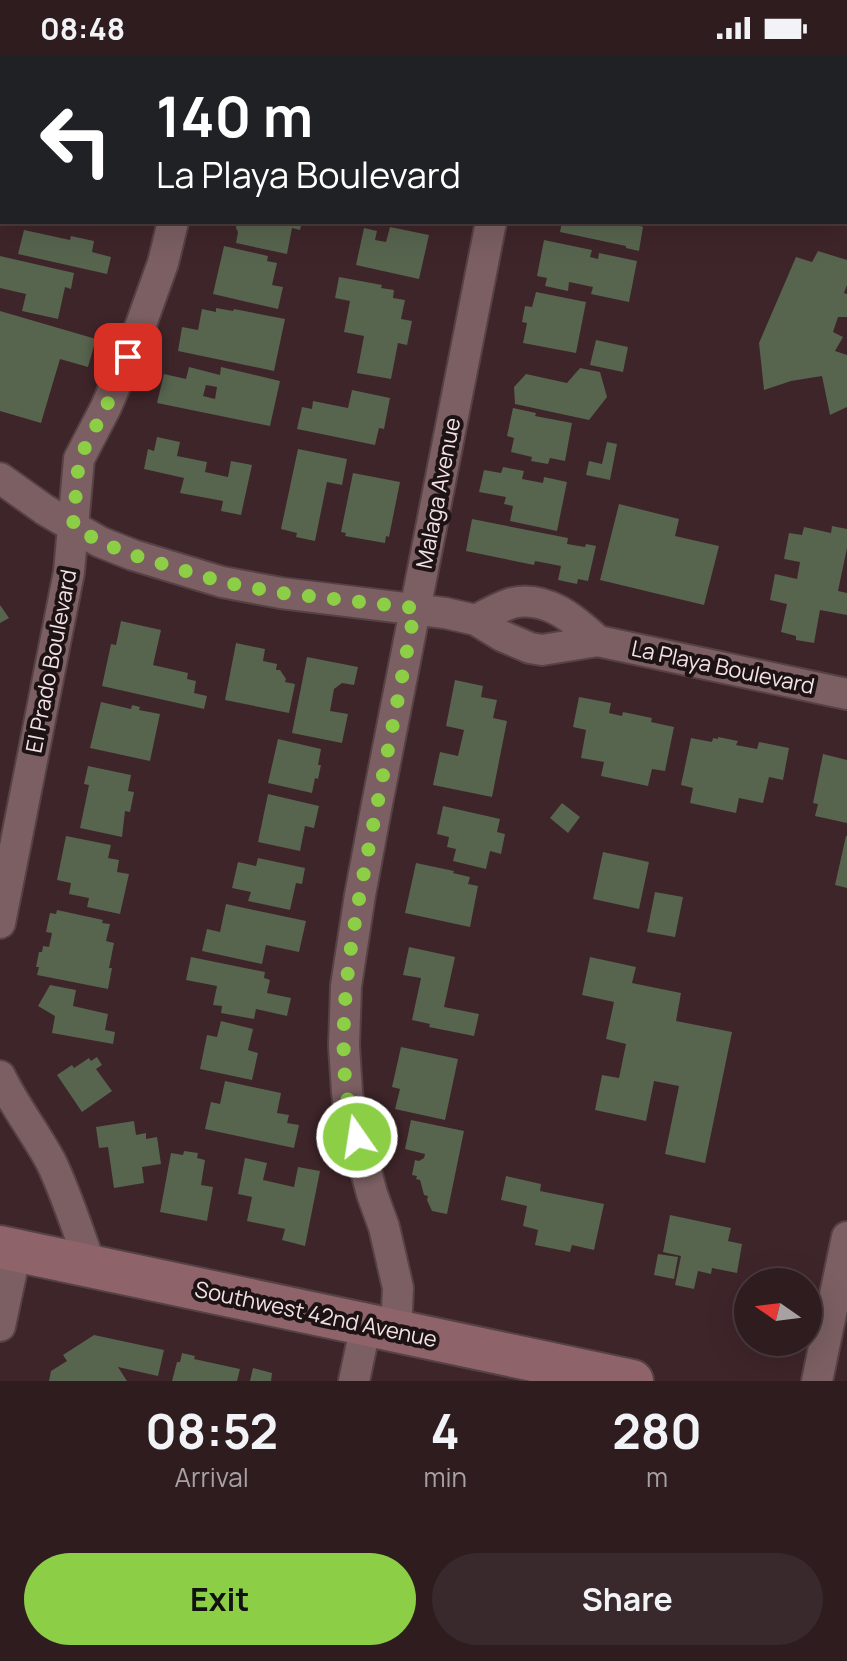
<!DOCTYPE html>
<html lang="en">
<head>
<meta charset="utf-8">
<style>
	:root { --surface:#2e1c1f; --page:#3a292c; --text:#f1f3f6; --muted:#a7a1a4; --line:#493a3d; --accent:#8cce45 }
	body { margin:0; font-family:Manrope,sans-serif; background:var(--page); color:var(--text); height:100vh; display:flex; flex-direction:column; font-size:30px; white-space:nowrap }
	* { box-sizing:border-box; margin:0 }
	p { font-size:26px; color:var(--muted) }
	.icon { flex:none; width:44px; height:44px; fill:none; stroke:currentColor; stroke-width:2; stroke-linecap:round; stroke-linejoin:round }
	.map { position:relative; height:1325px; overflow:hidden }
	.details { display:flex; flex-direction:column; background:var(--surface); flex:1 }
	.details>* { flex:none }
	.guide { position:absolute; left:0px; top:0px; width:848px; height:168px; box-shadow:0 8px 32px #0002,0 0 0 2px var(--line); background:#202124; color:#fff; overflow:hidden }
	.needle { width:52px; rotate:284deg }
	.controls { position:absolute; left:734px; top:1212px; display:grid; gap:16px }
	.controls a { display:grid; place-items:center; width:88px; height:88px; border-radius:50%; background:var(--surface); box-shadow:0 8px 32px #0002,0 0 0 2px var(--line); font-size:40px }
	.pin { position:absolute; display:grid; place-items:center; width:68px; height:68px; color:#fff; margin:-34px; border-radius:16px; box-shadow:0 4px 12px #0006 }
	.me { position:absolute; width:88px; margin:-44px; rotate:347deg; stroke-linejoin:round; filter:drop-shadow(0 0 6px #0008) }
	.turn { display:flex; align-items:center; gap:28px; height:168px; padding:0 24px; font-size:36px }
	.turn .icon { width:104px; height:104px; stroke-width:2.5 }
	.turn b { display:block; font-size:56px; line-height:68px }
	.eta { display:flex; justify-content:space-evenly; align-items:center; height:136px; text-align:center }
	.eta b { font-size:48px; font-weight:700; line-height:56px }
	.action { display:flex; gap:16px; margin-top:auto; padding:16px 24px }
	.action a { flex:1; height:92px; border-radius:48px; background:var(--accent); color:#111; font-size:32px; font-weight:700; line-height:92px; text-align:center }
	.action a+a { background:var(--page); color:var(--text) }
	.status { display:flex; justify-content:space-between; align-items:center; height:56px; padding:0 40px; background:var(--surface); direction:ltr }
	.status svg { height:22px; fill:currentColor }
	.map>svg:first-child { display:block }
</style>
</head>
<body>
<div class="status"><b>08:48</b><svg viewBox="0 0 49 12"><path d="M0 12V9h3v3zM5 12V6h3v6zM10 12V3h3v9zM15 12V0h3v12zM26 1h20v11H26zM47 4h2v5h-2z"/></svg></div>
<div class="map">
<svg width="847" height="1325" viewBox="0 0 847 1325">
	<rect width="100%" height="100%" fill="#3e2529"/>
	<path fill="#57644e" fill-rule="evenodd" d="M237,166H302L300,174L292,172L287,198L236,187L238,176L236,172Z
		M562,166H641L640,170L643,171L639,195L626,192V190L560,176Z
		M390,171L429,179L419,223L356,209L364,172L377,175L375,184L386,186Z
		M24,174L70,184L71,180L94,185L92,196L111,201L107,218L18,198Z
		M544,184L592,194L590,201L598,203L599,197L637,205L629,246L591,238L593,231L569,226L568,235L545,230L547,222L537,220Z
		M224,190L268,200L267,205L277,207L272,229L283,231L278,253L213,238Z
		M818,195L847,204V229L844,237L847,238V261H838L833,276L843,281L835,295L847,299V351L830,359L822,320L791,325L764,334L759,287L796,201L812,206Z
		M0,200L74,217L71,233L65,231L58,263L22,255L26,238L0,232Z
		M339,221L382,229L381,232L394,234L393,242L405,244L401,263L412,265L407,289L398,287L391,323L357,317L364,280L344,276L350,245L335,242Z
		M536,236L586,246L576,297L523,287L527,267L522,266L525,250L532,251Z
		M216,252L233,255L234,253L285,263L274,315L178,295L182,271L198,274L202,253L216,256Z
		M0,255L96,283L88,311L60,303L41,367L0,355Z
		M596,284L628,291L623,316L590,309Z
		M189,311L220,319L221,311L280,325L270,370L157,347L164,318L186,323ZM206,329L217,331L215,343L203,340Z
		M580,312L600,316L607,341L589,364L515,348L514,331L526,318L567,327Z
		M352,334L390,342L384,373L379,372L375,389L297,373L302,351L312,353L313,345L348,352Z
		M513,352L536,357L535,360L572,367L565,405L550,402L548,408L531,405L532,401L511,396L514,382L507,380Z
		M157,381L180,386L177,400L207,406L205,416L228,421L231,405L252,409L241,459L221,455L223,445L180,437L184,422L144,413L148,393L154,395Z
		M607,386L617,388L610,424L586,419L589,405L602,408Z
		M298,393L347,403L342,429L327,426L315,485L296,481L297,477L281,473Z
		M503,411L524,415L522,423L543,427L544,421L567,426L557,475L510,465L513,450L504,448L506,441L479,436L484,414L501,417Z
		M353,417L400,426L389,481L386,480L385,487L345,480L346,477L341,476Z
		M619,448L679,463L675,480L719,490L704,549L600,524Z
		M472,463L568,482L567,488L585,491L586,488L596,490L588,525L578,523L577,528L558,524L561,510L535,505L534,509L466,495Z
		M832,470L847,473V492L838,535L847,537V559L820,554L814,587L796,584V580L781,576L787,548L770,544L775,518L797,523L800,506L784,503L789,477L802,479L804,471L831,477Z
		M0,549L9,562L0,567Z
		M121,565L161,574L153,609L188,617L187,623L196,625L194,637L207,640L204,653L102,630L111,588L116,589Z
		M236,587L265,593L263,605L277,608L276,614H280L286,623L285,626L295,628L289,657L225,644Z
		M307,601L358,611L354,629L342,627L334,633L330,655L348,658L342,687L292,677Z
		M455,624L483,630L481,641L497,644L493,662L507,665L492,741L433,729L440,696L458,700L464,674L446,670Z
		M579,641L611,647L609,657L622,660L623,656L652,662L651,666L674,671L665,715L652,713L648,730L601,720L604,706L581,702L586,674L573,671Z
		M101,646L131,653L132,649L140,651L139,654L160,658L150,705L90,692Z
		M718,681L738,685L736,689L757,693L759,686L789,692L783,724L769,721L763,747L739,742L736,757L690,747L693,732L681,729L691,682L712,686L713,682L718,683Z
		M278,683L321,693L318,709H321L318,723L315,722L312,737L268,727Z
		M823,698L847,704V767L815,760L818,748L813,747Z
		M88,710L131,719L128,735L134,736L130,756L125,755L122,781L80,772L89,729L84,728Z
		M268,738L319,750L314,772L305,770L300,795L258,786Z
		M562,747L580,761L568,777L550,762Z
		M443,750L500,763L497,776L505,778L501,798L490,795L486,813L453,805L456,793L447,791L449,781L437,778Z
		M66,780L111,789L108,802L119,804L117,816L129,818L120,858L87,851L89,842L69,838L71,827L57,824Z
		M846,780H847V832L835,829Z
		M603,796L649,806L639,853L593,843Z
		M258,802L305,812L302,828L296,827L290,854L248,845L251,836L232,832L238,806L256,810Z
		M416,807L454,815L453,817L470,821L468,828L478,830L470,871L405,857Z
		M655,836L683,841L675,881L647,876Z
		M226,848L306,865L299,896L266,889L262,908L202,895L207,873L220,876Z
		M57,854L103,864L102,867L110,868L106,885L114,887L109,912H112L108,933L37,919L39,911H36L39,896H42L43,890L49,891L52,877L46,876L50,857L56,858Z
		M409,891L455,901L444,951L479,958L474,980L429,971L430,968L412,964L421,922L403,919Z
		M191,901L265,916L264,922L270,924L267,937L291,942L287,960L256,953L254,963L221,957L222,950L213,949L217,930L186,924Z
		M590,901L636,911L632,927L681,937L676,965L732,976L705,1107L665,1098L679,1030L654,1025L646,1065L595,1054L602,1019L619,1022L626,988L606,983L614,946L582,939Z
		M50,929L76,934L73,950L108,958L105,974L115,976L113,988L52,977L55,960L38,950Z
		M221,965L253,973L248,994L258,997L252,1024L200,1013L207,979L217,981Z
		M401,991L458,1003L445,1064L395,1053L400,1033L392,1031Z
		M97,1001L102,1009L96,1013L112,1035L82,1056L57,1019L72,1009L74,1012L89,1002L91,1005Z
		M225,1025L281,1037L277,1057L289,1059L287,1067L299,1069L294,1092L205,1073L211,1046L220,1048Z
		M411,1064L464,1075L447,1158L432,1155L427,1144L428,1140L424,1139L420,1124L416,1123L417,1120L412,1119L415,1104L419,1105L424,1102L425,1098L405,1093Z
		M134,1065L136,1079L146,1077V1083L157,1081L161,1108L142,1111L144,1127L114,1132L108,1091L99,1092L96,1071Z
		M184,1095L198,1097L197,1102L205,1104L201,1129L213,1131L207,1165L160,1156L171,1097L183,1099Z
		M245,1102L267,1107L263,1124L294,1131L298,1111L320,1115L305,1190L282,1184L285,1173L247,1165L252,1141L238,1138Z
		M506,1120L541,1128L540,1135L604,1148L594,1194L572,1189L570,1196L535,1189L538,1174L523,1170L527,1150L501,1144Z
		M670,1159L731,1172L728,1185L742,1188L737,1217L712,1212L711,1218L698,1215L694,1233L675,1229L681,1200L663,1196Z
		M658,1198L678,1201L674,1223L654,1219Z
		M94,1279L164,1294L158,1320L118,1311L127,1325H49L51,1315L67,1305L63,1299Z
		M182,1297L195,1300L194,1303L240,1313L237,1325H172L177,1306H180Z
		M253,1312L272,1317L271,1325H250Z"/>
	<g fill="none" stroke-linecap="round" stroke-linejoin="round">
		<g stroke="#564144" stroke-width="34">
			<path id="street" d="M194,2V0
				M528,2V0
				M0,422L45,454L100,486L133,499L222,526L281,537L445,557L476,564L502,580L530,592L542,594L598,585C574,563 546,539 512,547C500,551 487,558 476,564
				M598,585L847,638
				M0,867L69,516L79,403L106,351L139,274L163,207L173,166
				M0,1020C15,1051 35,1076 51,1106C67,1139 78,1176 91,1210
				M0,1270L16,1195
				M396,1274L398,1232L384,1171L372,1138L349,1050L347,1036L344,990L346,930L360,839L377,748L491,166
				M354,1325L366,1268
				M817,1325L847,1181"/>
		</g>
		<g stroke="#564144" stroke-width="46">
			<path id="secondary" d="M0,1191L632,1325"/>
		</g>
		<use href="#street" stroke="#7b5f62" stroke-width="30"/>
		<use href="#secondary" stroke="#8e646a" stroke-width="42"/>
	</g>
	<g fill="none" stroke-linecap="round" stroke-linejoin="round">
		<path stroke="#8cce45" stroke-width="14" stroke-dasharray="0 25.2" d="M128,301L106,351L79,403L73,470L100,486L133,499L222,526L281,537L415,552C401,628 386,704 371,780C355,863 337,948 346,1033C348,1049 353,1065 357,1081"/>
	</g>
	<g text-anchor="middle" stroke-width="8" stroke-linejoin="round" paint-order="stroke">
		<g font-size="22" fill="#f3e2e4" stroke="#1d1214">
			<text transform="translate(438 437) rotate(-79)" y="8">Malaga Avenue</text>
			<text transform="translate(51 605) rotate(-79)" y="8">El Prado Boulevard</text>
			<text transform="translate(723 611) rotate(12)" y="8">La Playa Boulevard</text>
			<text transform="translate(316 1258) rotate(12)" y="8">Southwest 42nd Avenue</text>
		</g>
	</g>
</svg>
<div class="controls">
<a><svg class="needle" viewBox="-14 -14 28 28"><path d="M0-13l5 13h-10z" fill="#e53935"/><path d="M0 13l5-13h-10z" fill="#a7a1a4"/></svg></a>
</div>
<div class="pin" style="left:128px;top:301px;background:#d93025"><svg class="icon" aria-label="arrive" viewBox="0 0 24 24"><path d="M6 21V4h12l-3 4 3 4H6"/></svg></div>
<svg class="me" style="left:357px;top:1081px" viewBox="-20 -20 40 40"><circle r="17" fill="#8cce45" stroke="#fff" stroke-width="3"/><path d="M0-11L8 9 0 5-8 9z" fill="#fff"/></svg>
<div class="guide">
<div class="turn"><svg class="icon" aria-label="left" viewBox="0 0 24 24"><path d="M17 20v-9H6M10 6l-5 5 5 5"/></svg><div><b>140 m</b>La Playa Boulevard</div></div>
</div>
</div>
<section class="details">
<div class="eta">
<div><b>08:52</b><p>Arrival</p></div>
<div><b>4</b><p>min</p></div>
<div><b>280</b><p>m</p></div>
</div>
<div class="action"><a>Exit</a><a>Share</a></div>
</section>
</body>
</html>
